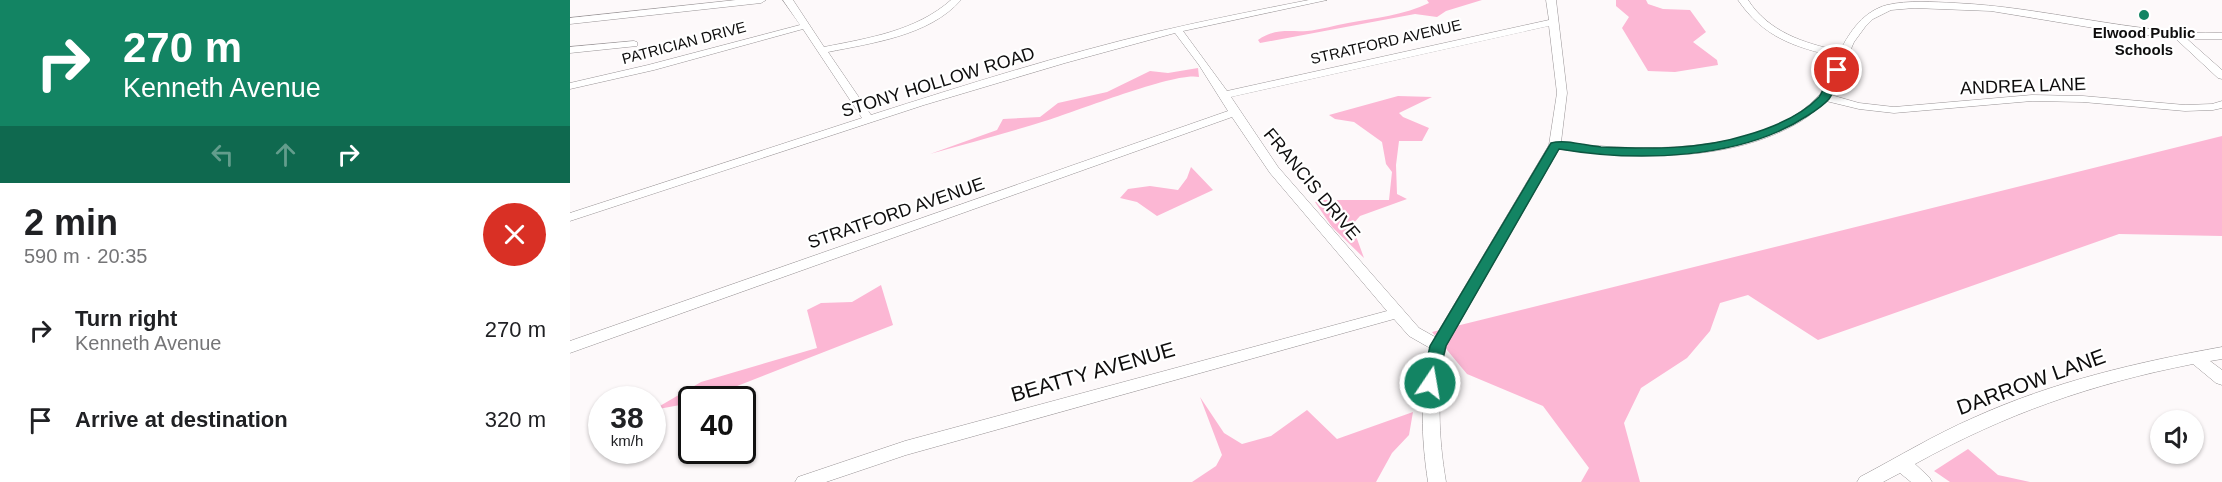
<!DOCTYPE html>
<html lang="en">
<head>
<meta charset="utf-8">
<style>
	:root { --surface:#fff; --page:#f6f6f6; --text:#202124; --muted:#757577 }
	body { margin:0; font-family:Arial,sans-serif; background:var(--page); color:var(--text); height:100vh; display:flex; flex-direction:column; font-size:22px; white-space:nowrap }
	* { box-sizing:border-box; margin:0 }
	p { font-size:20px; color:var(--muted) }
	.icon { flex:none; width:33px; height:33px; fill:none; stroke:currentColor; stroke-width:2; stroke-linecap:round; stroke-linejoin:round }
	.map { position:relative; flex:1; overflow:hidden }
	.panel { display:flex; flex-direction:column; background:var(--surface); width:570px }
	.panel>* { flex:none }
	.guide { background:#138463; color:#fff; overflow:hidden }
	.controls { position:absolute; left:1580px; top:410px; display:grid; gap:12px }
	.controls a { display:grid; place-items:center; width:54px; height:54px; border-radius:50%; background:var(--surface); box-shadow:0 2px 4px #0004; font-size:30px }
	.speed { position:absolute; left:18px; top:386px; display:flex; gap:12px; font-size:30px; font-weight:700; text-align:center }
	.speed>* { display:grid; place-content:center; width:78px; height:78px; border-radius:50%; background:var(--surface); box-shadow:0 2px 4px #0004; line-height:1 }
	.speed small { font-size:15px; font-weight:400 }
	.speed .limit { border:3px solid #111; border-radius:9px; background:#fff; color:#111 }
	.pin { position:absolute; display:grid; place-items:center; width:51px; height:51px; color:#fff; margin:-26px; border:3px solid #fff; border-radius:50%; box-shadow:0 2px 6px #0007 }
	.me { position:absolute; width:66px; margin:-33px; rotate:12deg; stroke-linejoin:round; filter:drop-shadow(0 0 4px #0008) }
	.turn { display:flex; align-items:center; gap:21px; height:126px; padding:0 24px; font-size:27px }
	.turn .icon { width:78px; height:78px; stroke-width:2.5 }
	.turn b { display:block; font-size:42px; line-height:51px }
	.lanes { display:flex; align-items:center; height:57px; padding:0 24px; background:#0003; justify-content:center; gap:30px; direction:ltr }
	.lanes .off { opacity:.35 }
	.round { display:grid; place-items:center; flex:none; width:63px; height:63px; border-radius:32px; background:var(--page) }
	.headline { display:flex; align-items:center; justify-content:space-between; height:102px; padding:0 24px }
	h1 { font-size:36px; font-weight:800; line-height:45px }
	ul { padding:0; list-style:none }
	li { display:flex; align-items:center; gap:18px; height:90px; padding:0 24px }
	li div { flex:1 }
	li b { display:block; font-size:22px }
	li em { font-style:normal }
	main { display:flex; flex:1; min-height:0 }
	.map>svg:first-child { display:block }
</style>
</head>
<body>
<main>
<section class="panel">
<div class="guide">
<div class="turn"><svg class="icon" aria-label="right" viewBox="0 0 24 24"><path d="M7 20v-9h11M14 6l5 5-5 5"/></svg><div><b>270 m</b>Kenneth Avenue</div></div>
<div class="lanes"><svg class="icon off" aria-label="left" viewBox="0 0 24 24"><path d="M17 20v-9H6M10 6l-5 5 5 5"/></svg><svg class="icon off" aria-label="ahead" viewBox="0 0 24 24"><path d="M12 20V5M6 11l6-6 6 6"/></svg><svg class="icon" aria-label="right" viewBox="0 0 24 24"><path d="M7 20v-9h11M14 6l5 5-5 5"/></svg></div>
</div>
<div class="headline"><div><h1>2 min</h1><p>590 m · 20:35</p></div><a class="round" style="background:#d93025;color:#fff"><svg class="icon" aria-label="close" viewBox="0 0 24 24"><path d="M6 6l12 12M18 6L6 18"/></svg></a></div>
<ul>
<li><svg class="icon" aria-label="right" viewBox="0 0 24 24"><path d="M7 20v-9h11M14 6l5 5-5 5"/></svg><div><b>Turn right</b><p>Kenneth Avenue</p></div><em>270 m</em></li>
<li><svg class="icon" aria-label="arrive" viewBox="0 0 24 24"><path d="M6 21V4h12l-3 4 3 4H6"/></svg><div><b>Arrive at destination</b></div><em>320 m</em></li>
</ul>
</section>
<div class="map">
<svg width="1652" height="482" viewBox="0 0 1652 482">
	<rect width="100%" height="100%" fill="#fdf9fa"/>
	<path fill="#fcb7d4" d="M857,0H912L876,11L867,17L845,14L690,43L688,40C705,28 718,32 737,31C750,30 765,25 778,23C804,18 835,15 859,3Z
		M1046,0H1076L1078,4L1093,9L1120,10L1136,32L1123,42L1147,60L1148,65L1105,72L1078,71L1052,28L1059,17L1046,6Z
		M628,68L629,77C606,71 505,112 475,121C437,133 399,143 360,154L427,130L433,119L470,117L488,103L537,92L580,71L598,73Z
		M828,96L862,97L829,113L833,117L859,128L852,141H829L826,165L827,194L837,199L790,216L782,225L794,258L762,227L745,202L754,200H819L822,172L816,164L812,142L784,122L765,119L759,115Z
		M1652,136V236L1549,234L1248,340L1178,295L1150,303L1140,331L1117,358L1071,388L1054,423L1070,482H1011L1019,468L973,406L897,374L862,332Z
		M621,167L643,190L587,216L567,202L550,198L558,189L580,186L608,190L617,178Z
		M311,285L323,325L134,399H122L121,403L83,410L131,382L247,348L237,310L251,303L282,302Z
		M630,397L654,433L672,444L701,436L737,410L767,439L843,412L839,435L822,453L806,482H622L646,466L652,455Z
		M1398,449L1428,475L1460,482H1380L1364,471Z"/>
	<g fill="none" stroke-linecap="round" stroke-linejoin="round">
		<g stroke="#989395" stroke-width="1">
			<path id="minor" d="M166,0H196L191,3L0,24V18Z
				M213,0H223L254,47C299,38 346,31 381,0H391C359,36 302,43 258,52L301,115C395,85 490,55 586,32C637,20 688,10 739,0H757L613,31L657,91L979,20L976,0H986L997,93L991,142C1065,152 1197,156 1250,94C1259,85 1262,68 1267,57C1225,47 1194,38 1168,0H1178C1199,32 1233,43 1270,51C1280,31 1294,11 1317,5C1338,0 1364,2 1385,3C1475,7 1562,34 1652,33V39H1617L1652,70V79L1648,78L1605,38L1554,33L1421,11L1344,8L1321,10L1303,19L1295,27L1284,42L1261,95L1289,103L1324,107L1462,95L1513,96L1615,105L1642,104L1652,101V108L1643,110L1615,111L1513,102L1462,101L1324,113L1289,109L1256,101C1248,107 1240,116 1231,121C1161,163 1067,159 989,149L876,346C867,393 868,435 876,482H858C851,436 850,394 860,348L839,336L824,319L336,455L256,482H225L228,477L335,441L817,311L700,173L662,117L0,353V341L658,111L629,65L605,33L495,63L354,105L0,221V213L292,118L233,29L84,70L0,89V83L78,65L230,25ZM979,26L987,93L979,145L865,337L849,328L708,167L661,97Z
				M64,41L67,42V46L0,53V47Z
				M1652,347V359L1640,361L1652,370V385L1646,383L1623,364C1521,384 1435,414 1345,464L1359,477L1362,482H1341L1330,473L1313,482H1287L1290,477C1328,457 1364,435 1403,418C1482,382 1568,362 1652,347Z"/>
		</g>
		<use href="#minor" fill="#fff" fill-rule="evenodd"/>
	</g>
	<path fill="#138463" stroke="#0c5640" stroke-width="1.5" d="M1267,67L1272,70C1268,79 1265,91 1259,99C1253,106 1245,111 1237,116C1170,160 1066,162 989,149L876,346L866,387H854L852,383L860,346L981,143C996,139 1016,146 1031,147C1079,149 1130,150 1177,135C1201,128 1231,116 1249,97C1256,88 1256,71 1267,67Z"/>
	<circle fill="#138463" stroke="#fff" stroke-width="2" cx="1574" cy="15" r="6"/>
	<g text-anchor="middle" stroke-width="4.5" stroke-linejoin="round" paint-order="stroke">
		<g font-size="15" font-weight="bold" fill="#0e0d0d" stroke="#fff">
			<text x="1574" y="38">Elwood Public<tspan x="1574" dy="17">Schools</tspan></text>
		</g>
		<g font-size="15" fill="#0e0d0d" stroke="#fff">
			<text transform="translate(816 42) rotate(-13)" y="5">STRATFORD AVENUE</text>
			<text transform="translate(114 43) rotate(-15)" y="5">PATRICIAN DRIVE</text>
		</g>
		<g font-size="18" fill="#0e0d0d" stroke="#fff">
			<text transform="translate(368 82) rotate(-17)" y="6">STONY HOLLOW ROAD</text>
			<text transform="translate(1453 86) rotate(-2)" y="6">ANDREA LANE</text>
			<text transform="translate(742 184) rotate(50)" y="6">FRANCIS DRIVE</text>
			<text transform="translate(326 213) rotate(-19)" y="6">STRATFORD AVENUE</text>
		</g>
		<g font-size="21" fill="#0e0d0d" stroke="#fff">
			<text transform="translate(523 372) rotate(-16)" y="7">BEATTY AVENUE</text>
			<text transform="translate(1461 382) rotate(-20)" y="7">DARROW LANE</text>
		</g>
	</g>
</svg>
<div class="controls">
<a><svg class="icon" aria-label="sound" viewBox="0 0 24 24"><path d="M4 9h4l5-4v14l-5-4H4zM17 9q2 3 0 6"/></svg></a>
</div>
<div class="speed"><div>38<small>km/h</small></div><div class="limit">40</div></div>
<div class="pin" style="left:1267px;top:70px;background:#d93025"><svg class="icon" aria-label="arrive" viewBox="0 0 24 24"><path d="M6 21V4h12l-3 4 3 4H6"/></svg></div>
<svg class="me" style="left:860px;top:383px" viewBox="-20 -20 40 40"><circle r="17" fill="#138463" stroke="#fff" stroke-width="3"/><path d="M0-11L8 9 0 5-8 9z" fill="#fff"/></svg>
</div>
</main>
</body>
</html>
